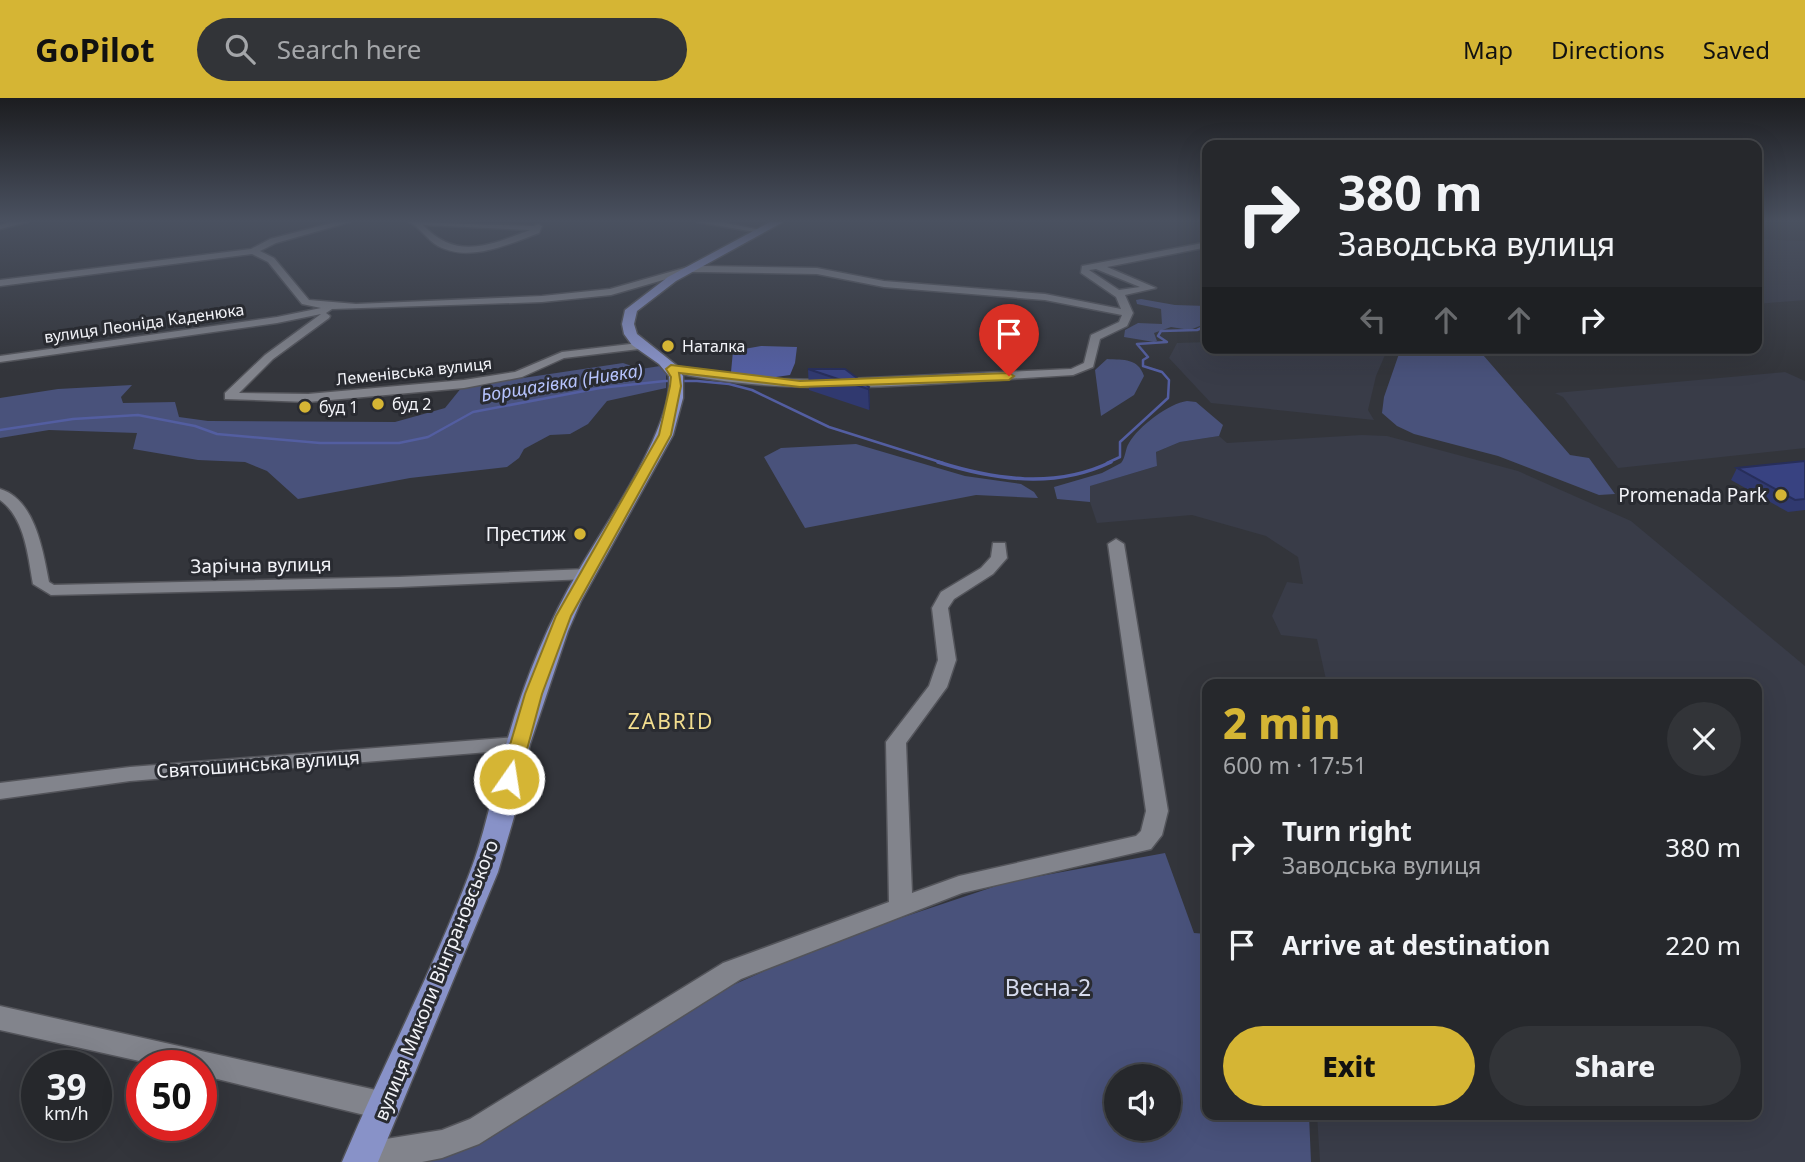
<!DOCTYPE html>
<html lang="en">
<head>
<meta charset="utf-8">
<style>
	:root { --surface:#26282c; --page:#323438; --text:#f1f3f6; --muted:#a4a6a9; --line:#424448; --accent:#d5b534 }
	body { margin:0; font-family:"Noto Sans",sans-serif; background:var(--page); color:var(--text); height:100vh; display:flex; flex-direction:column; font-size:26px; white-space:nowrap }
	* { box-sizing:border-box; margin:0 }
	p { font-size:23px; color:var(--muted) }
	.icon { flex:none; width:38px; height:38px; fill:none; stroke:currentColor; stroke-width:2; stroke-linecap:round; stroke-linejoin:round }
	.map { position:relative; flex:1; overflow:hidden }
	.sheet { position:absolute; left:1202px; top:581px; width:560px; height:441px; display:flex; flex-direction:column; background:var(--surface); border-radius:14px; box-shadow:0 7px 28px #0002,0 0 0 2px var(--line) }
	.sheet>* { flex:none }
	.top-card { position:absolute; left:1202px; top:42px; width:560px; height:214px; border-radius:14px; box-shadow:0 7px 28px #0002,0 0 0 2px var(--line); background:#26282c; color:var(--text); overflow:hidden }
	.fabs { position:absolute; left:1104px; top:966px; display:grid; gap:14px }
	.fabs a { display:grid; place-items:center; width:77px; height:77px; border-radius:50%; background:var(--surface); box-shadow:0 7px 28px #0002,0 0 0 2px var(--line); font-size:35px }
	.speed { position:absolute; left:21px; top:952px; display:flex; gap:14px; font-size:35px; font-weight:700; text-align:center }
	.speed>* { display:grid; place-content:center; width:91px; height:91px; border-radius:50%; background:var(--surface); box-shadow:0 7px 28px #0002,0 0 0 2px var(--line); line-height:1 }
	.speed small { font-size:18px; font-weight:400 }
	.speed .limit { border:10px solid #d22; background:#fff; color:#111 }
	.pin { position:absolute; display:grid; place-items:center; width:60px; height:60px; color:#fff; margin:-72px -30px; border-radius:50% 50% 50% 0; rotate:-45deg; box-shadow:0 0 7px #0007 }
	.pin .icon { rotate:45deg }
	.me { position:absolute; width:77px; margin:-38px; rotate:13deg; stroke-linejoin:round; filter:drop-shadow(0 0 5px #0008) }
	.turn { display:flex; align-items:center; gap:24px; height:147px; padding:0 21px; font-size:32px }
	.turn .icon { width:91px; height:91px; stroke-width:2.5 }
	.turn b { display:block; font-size:49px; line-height:60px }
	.lanes { display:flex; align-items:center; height:66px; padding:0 21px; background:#0003; justify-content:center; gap:35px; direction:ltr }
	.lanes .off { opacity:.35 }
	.round { display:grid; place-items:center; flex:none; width:74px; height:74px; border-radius:37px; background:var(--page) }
	.summary { display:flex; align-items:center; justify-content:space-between; height:119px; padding:0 21px }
	h1 { font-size:42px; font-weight:800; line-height:52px; color:var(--accent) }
	.button { display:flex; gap:14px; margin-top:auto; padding:14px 21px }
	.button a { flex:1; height:80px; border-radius:42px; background:var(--accent); color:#111; font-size:28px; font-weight:800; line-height:80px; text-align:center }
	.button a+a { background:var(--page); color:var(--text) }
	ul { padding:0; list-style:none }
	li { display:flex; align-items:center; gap:21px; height:98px; padding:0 21px }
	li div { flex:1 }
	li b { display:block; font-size:26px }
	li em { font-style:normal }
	header { display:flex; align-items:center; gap:42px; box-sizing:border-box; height:98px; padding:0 35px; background:var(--accent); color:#111 }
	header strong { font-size:33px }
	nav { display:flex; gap:38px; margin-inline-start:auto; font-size:24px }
	.search { width:490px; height:63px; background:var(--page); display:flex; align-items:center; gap:18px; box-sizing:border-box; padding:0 24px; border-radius:38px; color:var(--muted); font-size:26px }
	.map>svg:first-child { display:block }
</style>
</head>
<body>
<header>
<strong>GoPilot</strong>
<div class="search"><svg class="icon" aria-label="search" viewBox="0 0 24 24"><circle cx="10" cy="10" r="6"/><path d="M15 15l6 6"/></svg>Search here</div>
<nav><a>Map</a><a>Directions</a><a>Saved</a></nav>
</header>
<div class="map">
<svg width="1805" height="1064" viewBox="0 0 1805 1064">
	<rect width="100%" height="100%" fill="#33353b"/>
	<path fill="#393c48" d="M1757,141L1805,143V202L1757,206Z
		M1207,244L1208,250H1388L1376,278L1368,312L1374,322L1211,305L1169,260L1177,245Z
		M1785,274L1805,283V350L1618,370L1563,299L1555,295Z
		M1362,337L1387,338L1518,373L1631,423L1805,568V1064H1320L1317,1017H1757V586H1327L1317,541L1281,537L1272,518L1287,484L1303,486L1298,459L1266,438L1192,417L1097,425L1090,404L1089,388L1157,368L1156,354L1180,344L1219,338L1227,345Z"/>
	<path fill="#49527b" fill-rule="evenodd" d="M1141,201L1175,207L1207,208V225L1190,232L1171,229L1154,235L1157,243L1154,244L1124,239L1125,232L1138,225L1162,226L1161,211L1137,206L1136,202Z
		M1401,250H1477L1570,357L1589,360L1615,396L1599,397L1498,358L1414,336L1397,328L1382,315L1384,299Z
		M1107,261C1124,262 1138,260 1144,278L1134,297L1101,318L1095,272Z
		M623,265L641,271L660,268L666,274V290L607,303L588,326L570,336L550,337L524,351L519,360L507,369L410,380L298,401L267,373L245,364L198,362L133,351L137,335L49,332L0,340V300L58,291L132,287L121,299L123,305L175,304L179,319L208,323L395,324L445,310L462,289Z
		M1187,303L1196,304L1223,327L1219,338L1180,344L1156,354L1157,368L1090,388V404L1057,401L1054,389L1102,375L1121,365C1126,359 1125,351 1129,345C1138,329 1169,305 1187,303Z
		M856,346L965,378L1021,386L1034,394L1038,400L976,397L805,430L764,359L781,350Z
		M1165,755L1194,835L1207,836L1208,1017H1309L1311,1064H418L445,1059L526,1016L706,899L832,843L1008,784ZM1116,978H1169V1031H1116Z"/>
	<path fill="#535ea1" d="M761,248L797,249L795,265L790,277L769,280L731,274L733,253Z"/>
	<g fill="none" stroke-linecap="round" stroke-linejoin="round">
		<path stroke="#535ea1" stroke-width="2.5" d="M0,332L73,321L138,317L195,328L217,336L320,345H399L428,339L473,314L600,290L665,283H697L729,286L752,292L829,329L943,365
			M1107,365L1120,359V344L1168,300L1169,282L1162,274L1143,268V262L1148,259L1137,246L1167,244L1158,238L1161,233L1197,232L1208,227"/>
		<path stroke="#535ea1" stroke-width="3.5" d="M938,364C995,382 1055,391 1111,364"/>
		<g stroke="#53545a" stroke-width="3">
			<path id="minor" d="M10,124H28L0,131V127Z
				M335,124H350L276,145L260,153L274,160L309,202L356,206L542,198L610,191L691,168H704L817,170L884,183L1045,196L1121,211L1116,199L1081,175L1082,168L1208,144V149L1107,169L1156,190L1125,197L1133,215L1127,228L1100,241L1093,269L1073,277C939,284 799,303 667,273L665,271L671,268L776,281L825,282L1071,271L1084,265L1091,237L1119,224L1122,217L1045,202L884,189L817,176L704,174H691L611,197L542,204L332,211L326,215L330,218L329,220L273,261L239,295L308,296L464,282L515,274L562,254L639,245L644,248L639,251L564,260L522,279L464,290L308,304L225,301V295L265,257L321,216L277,225L0,264V258L277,219L321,210L302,206L268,164L252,156L0,188V182L251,151L270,141ZM1096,171L1140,189L1119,192L1089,172Z
				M409,124L534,128L538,126L542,128L539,135C509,146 470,165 438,148C427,142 420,129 409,124ZM423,127L530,132C490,147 457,163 423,127Z
				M697,124H721L765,133L761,135Z
				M0,391C35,401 43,453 49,484L54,487L399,479L587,471L595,476L587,481L399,489L51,497L33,486C28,458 25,420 0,402Z
				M1116,441L1124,446L1168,713L1162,737L1151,751L962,795L741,881L479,1046L442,1060L422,1064H348L346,1060L351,1050L361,1045L442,1032L470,1021L723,865L889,804L886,644L929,588L938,562L932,510L941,494L981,470L991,459L993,445H1005L1007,460L993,476L954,501L948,510L956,562L947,589L906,645L912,795L959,778L1136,738L1141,733L1146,713L1108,446Z
				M518,639L525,641L528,646L525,651L130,683L0,701V685L130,669Z
				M0,908L385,994L395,998L399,1008L395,1018L385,1022L201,977V968H162L0,932Z"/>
		</g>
		<g stroke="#53545a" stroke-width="3">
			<path id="major" d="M770,124H783L676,183L637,213L634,226L637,236L676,267L683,278V300L673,337L581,503L568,533L530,646L514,719L498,774L378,1064H342C383,967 433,872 470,774C486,733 493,689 506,647C523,586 547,526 579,472C605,426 674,329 669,278L659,266L632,247L624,236L622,226L625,212L668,179Z"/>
		</g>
		<use href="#minor" fill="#82848c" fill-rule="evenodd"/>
		<use href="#major" fill="#8892c8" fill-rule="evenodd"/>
	</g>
	<path fill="#30396f" d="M808,271L869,289L870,310L869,312L809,292Z
		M1805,363V412L1788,414L1731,382L1737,370Z"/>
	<path fill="#272e5a" d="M869,289L870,310L869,312L868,291Z"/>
	<path fill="#384281" stroke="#272e5a" stroke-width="2" d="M808,271H845L869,289L868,291Z
		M1805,363V401L1795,402L1737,370Z"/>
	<linearGradient id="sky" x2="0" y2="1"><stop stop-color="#1c1d20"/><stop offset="0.45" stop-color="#4a5160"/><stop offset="1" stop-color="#4a5160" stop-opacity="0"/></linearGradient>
	<rect width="1805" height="273" fill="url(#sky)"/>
	<path fill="#d5b534" stroke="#8a7622" stroke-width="2" d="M671,267L800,283L1009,275L1014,278L1009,282L800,289L679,275L681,288L671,337L571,518L542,596L519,681L516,686H503L500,681L525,596L556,518L659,337L670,288L671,279L666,271Z"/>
	<g fill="#d5b534" stroke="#292b31" stroke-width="2.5">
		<circle cx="668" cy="248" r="7"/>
		<circle cx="378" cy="306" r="7"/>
		<circle cx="305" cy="309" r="7"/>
		<circle cx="1781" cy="397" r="7"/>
		<circle cx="580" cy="436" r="7"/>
	</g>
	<g text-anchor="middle" stroke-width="6" stroke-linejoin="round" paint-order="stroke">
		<g font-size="16" fill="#f2f3f8" stroke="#292b31">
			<text transform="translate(144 225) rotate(-8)" y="6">вулиця Леоніда Каденюка</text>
			<text transform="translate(414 273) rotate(-6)" y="6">Леменівська вулиця</text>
		</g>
		<g font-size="16" fill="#f2f3f8" stroke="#292b31" text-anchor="start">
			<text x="682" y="254">Наталка</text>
			<text x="392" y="312">буд 2</text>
			<text x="319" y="315">буд 1</text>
		</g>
		<g font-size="18" font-style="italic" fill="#b6c3fd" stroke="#292b31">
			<text transform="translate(562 285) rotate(-9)" y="6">Борщагівка (Нивка)</text>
		</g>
		<g font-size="19" fill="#f2f3f8" stroke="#292b31" text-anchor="end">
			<text x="1767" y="404">Promenada Park</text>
			<text x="566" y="443">Престиж</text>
		</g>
		<g font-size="19" fill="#f2f3f8" stroke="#292b31">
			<text transform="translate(261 467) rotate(-1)" y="7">Зарічна вулиця</text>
			<text transform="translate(258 666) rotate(-4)" y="7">Святошинська вулиця</text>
			<text transform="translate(436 882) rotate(-68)" y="7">вулиця Миколи Вінграновського</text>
		</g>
		<g font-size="21" letter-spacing="2" fill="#f2dd8f" stroke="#292b31">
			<text x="671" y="631">ZABRID</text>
		</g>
		<g font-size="23" fill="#d5daed" stroke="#292b31">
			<text x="1048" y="898">Весна-2</text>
		</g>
	</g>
</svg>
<div class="fabs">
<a><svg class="icon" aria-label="sound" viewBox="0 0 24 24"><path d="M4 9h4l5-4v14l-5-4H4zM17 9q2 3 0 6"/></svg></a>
</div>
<div class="speed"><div>39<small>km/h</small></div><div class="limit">50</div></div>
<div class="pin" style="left:1009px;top:278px;background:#d93025"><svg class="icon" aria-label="arrive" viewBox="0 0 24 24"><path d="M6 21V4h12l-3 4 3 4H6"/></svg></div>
<svg class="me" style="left:509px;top:681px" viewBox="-20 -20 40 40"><circle r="17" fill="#d5b534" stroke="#fff" stroke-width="3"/><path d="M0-11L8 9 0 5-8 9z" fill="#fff"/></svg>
<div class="top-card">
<div class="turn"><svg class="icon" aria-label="right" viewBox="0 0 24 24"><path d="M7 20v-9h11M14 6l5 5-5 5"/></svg><div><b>380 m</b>Заводська вулиця</div></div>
<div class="lanes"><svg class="icon off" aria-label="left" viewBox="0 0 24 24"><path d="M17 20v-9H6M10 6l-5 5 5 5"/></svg><svg class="icon off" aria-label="ahead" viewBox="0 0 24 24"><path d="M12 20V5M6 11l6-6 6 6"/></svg><svg class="icon off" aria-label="ahead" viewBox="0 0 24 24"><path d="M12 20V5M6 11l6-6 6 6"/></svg><svg class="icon" aria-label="right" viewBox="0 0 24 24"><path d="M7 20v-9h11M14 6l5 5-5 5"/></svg></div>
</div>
<section class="sheet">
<div class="summary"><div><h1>2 min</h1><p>600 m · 17:51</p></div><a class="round"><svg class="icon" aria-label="close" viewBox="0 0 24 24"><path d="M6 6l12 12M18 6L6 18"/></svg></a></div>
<ul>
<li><svg class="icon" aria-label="right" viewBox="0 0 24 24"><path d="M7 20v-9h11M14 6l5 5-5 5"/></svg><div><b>Turn right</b><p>Заводська вулиця</p></div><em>380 m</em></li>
<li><svg class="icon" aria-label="arrive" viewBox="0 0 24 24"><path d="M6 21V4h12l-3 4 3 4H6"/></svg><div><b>Arrive at destination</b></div><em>220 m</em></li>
</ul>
<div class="button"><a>Exit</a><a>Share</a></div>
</section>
</div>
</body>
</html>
